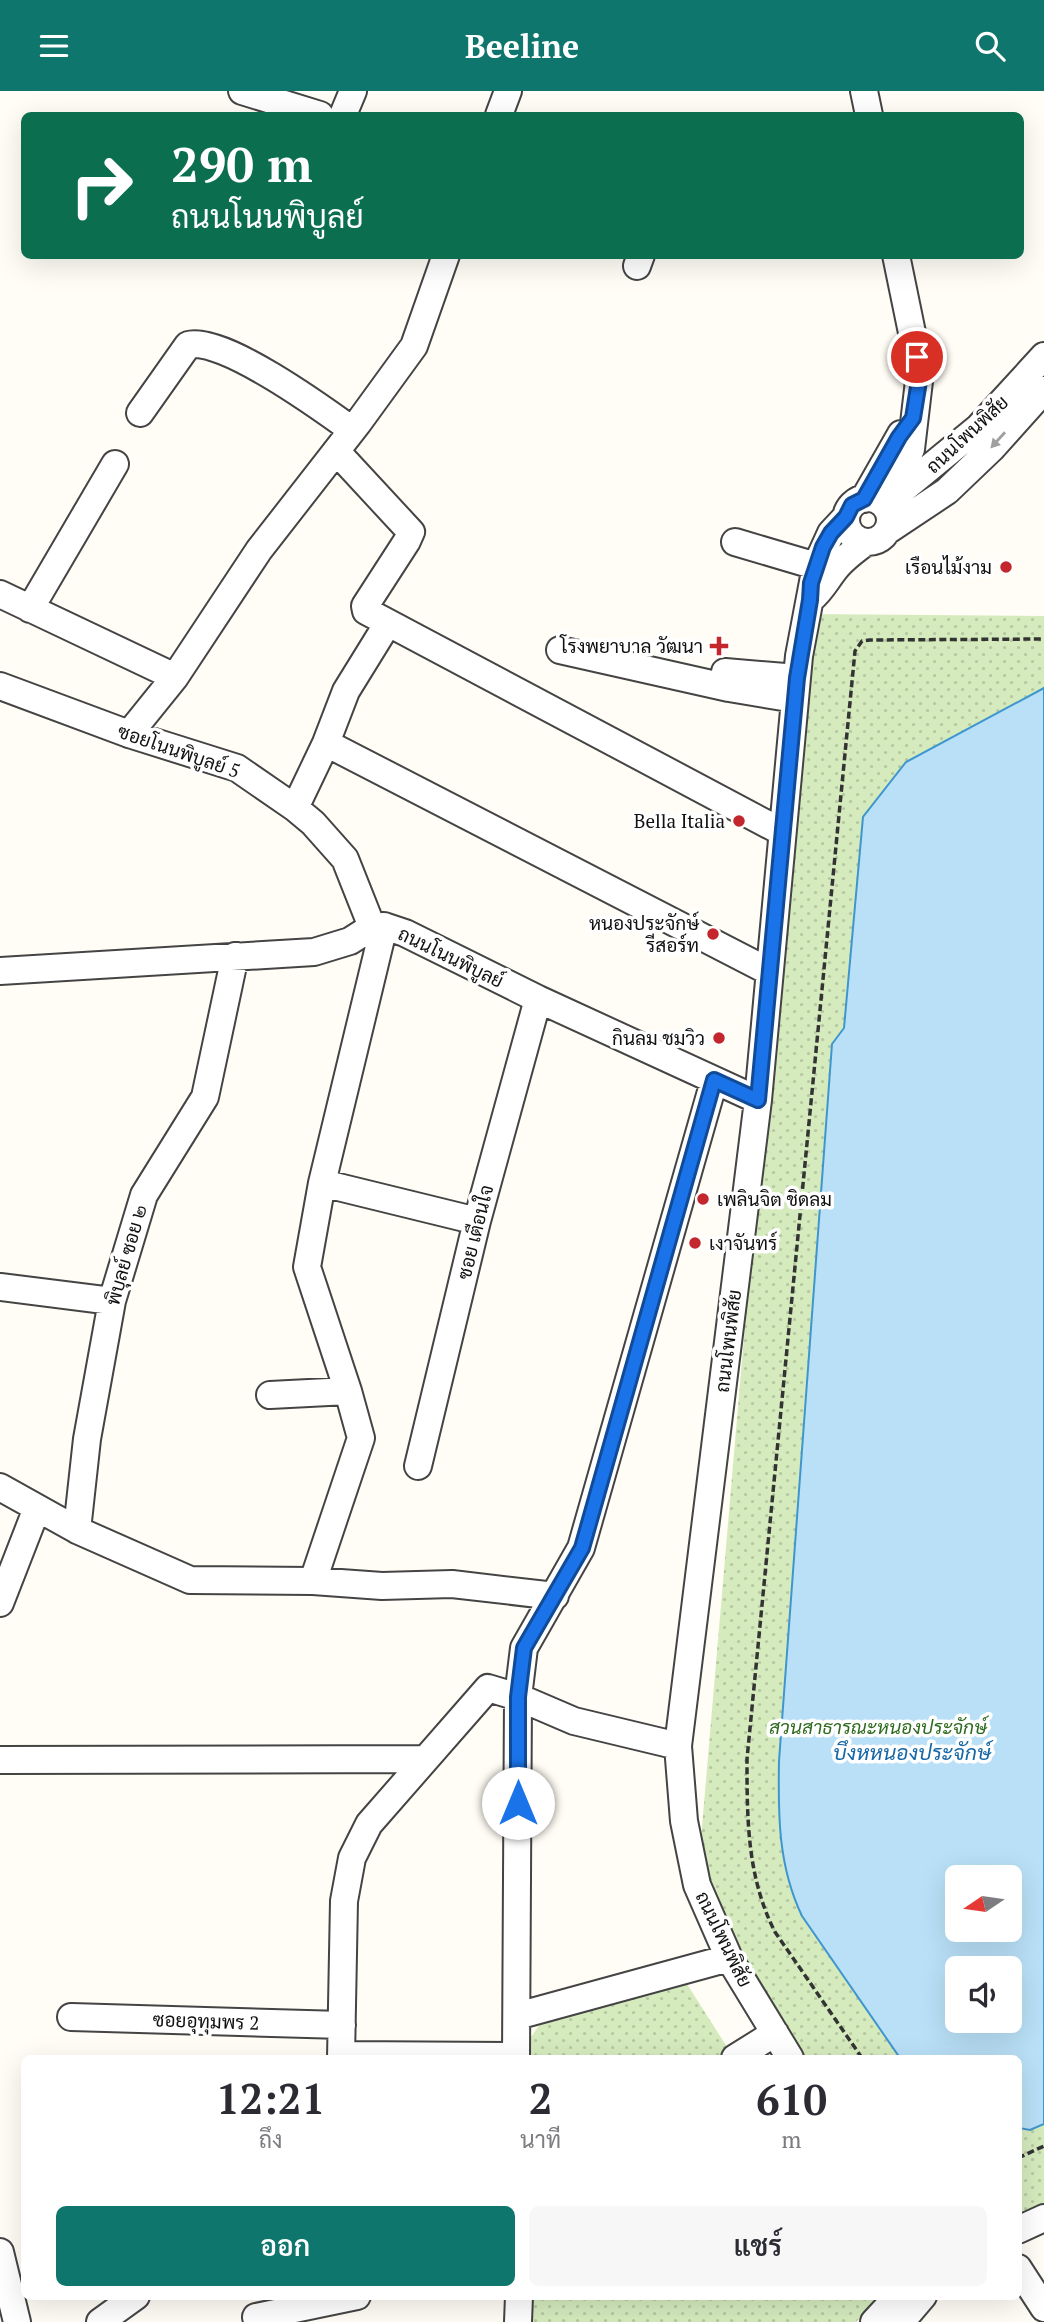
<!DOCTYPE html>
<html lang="th">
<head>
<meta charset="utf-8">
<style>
	:root { --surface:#fff; --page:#f7f7f7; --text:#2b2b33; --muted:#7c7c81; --accent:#0f766e }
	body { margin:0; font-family:"PT Serif",Sarabun,serif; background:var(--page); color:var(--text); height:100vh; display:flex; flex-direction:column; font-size:26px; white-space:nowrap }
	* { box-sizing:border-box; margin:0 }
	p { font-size:23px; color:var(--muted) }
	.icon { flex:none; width:38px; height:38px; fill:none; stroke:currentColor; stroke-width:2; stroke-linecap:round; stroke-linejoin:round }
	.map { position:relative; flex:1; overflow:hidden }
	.panel { position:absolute; left:21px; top:1964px; width:1001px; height:245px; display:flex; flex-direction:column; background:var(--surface); border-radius:10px; box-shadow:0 7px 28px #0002 }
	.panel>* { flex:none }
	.hud { position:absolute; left:21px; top:21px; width:1003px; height:147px; border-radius:10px; box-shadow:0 7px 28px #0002; background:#0b6e4f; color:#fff; overflow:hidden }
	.needle { width:46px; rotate:257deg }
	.controls { position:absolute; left:945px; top:1774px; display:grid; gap:14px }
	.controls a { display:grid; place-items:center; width:77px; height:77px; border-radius:10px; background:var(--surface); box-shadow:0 7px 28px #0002; font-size:35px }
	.pin { position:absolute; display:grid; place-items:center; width:60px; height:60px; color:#fff; margin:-30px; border:4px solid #fff; border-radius:50%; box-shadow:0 2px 7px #0007 }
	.me { position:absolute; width:77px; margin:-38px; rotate:0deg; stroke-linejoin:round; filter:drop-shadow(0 0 5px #0008) }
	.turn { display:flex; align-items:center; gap:24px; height:147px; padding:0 35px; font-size:32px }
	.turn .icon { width:91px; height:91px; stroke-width:2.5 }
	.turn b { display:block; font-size:49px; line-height:60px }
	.eta { display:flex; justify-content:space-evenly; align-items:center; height:119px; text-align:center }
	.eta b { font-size:42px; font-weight:600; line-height:49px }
	.primary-button { display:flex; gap:14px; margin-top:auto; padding:14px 35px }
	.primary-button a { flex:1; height:80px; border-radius:10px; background:var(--accent); color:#fff; font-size:28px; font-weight:600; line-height:80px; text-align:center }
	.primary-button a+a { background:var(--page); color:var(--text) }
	header { display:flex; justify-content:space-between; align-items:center; height:91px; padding:0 35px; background:var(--accent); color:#fff; font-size:32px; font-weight:600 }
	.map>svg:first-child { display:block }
</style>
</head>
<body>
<header><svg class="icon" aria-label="menu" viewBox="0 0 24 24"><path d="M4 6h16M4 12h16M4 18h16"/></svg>Beeline<svg class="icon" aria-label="search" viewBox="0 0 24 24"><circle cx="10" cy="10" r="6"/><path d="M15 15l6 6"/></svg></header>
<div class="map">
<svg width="1044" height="2231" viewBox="0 0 1044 2231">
	<defs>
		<pattern id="park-dots" width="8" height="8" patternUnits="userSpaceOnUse" patternTransform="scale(1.75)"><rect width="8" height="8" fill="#d5ebbd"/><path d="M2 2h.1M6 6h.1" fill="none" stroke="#b6c8a1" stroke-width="1.8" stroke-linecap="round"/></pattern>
	</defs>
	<rect width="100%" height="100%" fill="#fffdf5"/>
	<path fill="url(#park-dots)" fill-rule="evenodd" d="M806,523L1044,525V2127L1019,2141L1018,1967H778L697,1794ZM957,1787H1010V1839H957ZM957,1878H1010V1930H957Z
		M687,1893L734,1967H530L529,1949L542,1930Z
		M532,2205H872L875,2211L856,2231H532Z"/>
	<path fill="#b9e0f7" stroke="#3f96cf" stroke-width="2" fill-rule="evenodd" d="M1044,597V2033L1030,2039L1019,2037L1018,1967H900L802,1825C778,1775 778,1723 779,1670L832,953L844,937L863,726L906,671ZM957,1787H1010V1839H957ZM957,1878H1010V1930H957Z"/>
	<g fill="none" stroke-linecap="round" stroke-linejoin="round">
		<g stroke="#444" stroke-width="30">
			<path id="minor" d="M242,0L320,24
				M864,0L869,24
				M343,24L353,0
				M499,24L508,0
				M637,175L641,164
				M140,322L188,254C221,244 323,318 352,339
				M336,360L411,441L407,450L365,515L366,520L782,741
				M846 429a22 22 0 1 1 44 0a22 22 0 1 1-44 0Z
				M864,408L901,343
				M890,409L979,336L1044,265
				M884,414L911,358L919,290L917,266L896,164
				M887,440L947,400L992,357L1044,299
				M735,451L816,475
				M0,503L175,586
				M811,508C822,499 827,488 836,477C844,467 855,459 866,451
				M30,518L115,373
				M560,559L729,597L795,608
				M725,581L797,587
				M0,595L129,643L237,677L295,717L313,732L345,768L372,836
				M129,643L175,586L259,459L358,332L414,255L446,164
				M326,652L768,880
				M295,717L326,652L346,600L388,532
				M0,880L314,861L350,850L372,836L384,835L405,842L538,908L758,1009
				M322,1092L477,1130
				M0,1196L112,1210
				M270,1304L348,1300
				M418,1375L477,1130L538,908
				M0,1396L77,1439L190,1489L313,1490L382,1495L452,1493L555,1505
				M77,1439L87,1348L112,1210L144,1104L205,1006L235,865
				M313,1490L361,1347L348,1300L307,1176L322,1092L384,835
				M0,1512L37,1417
				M0,1669L423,1668
				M517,1925L729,1867
				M71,1926L342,1934
				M341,1964L516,1965
				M341,1967L344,1810L352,1767L369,1733L488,1597L518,1606L574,1630L678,1655
				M516,1967L518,1606L524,1557L581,1457L714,990
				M735,1967L775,1942
				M790,1967L729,1867L697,1794L684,1730L678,1655L758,1009L799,565L816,475L831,442L846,426
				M1018,2139L1044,2127
				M0,2161L17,2231
				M1018,2177L1044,2217
				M256,2226L357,2205
				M100,2231L136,2205
				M518,2231L519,2205
				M874,2231L898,2205
				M901,2231L923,2205"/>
		</g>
		<path stroke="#333" stroke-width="3.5" stroke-dasharray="7 3.5" stroke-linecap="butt" d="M862,1967L775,1841C747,1786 747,1728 747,1668L855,560L862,550L870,549L1044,548
			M1018,2067L1044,2055"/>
		<use href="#minor" stroke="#fff" stroke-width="26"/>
	</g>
	<defs><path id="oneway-solid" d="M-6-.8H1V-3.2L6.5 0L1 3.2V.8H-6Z" transform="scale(1.75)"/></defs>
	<use fill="#a0a0a0" href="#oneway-solid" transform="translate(998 349) rotate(132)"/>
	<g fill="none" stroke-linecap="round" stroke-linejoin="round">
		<g stroke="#114b97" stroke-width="18">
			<path id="route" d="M518,1712V1606L524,1557L582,1457L714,989L758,1009L797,587L810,509L811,492L823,456L831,442L846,426L852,414L864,408L899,346L913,327L919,290L917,266"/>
		</g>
		<use href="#route" stroke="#1a73e8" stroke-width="12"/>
	</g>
	<g fill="#c4262e" stroke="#fff" stroke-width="2.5">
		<circle cx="1006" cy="476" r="7"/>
		<path d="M715.5 544.5h7v7h7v7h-7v7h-7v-7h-7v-7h7z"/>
		<circle cx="739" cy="730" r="7"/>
		<circle cx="713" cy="843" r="7"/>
		<circle cx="719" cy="947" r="7"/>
		<circle cx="703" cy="1108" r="7"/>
		<circle cx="695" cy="1152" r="7"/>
	</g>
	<g text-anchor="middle" stroke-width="7" stroke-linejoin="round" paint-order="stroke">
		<g font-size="19" fill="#111" stroke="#fff">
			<text transform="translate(967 343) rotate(-43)" y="7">ถนนโพนพิสัย</text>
			<text transform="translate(179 660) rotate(19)" y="7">ซอยโนนพิบูลย์ 5</text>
			<text transform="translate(451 866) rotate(26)" y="7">ถนนโนนพิบูลย์</text>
			<text transform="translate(475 1141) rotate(-76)" y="7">ซอย เตือนใจ</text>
			<text transform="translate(126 1164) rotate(-74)" y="7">พิบุลย์ ซอย ๒</text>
			<text transform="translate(728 1250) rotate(-83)" y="7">ถนนโพนพิสัย</text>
			<text transform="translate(724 1848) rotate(64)" y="7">ถนนโพนพิสัย</text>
			<text transform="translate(206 1930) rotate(2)" y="7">ซอยอุทุมพร 2</text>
		</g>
		<g font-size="19" fill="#111" stroke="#fff" text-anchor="end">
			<text x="992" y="483">เรือนไม้งาม</text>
			<text x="703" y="562">โรงพยาบาล วัฒนา</text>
			<text x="725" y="737">Bella Italia</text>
			<text x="699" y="839">หนองประจักษ์<tspan x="699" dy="22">รีสอร์ท</tspan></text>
			<text x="705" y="954">กินลม ชมวิว</text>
			<text x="717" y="1115" text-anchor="start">เพลินจิต ชิดลม</text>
			<text x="709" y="1159" text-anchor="start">เงาจันทร์</text>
		</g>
		<g font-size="19" font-style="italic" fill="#2f6b1f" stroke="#fff">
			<text x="878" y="1643">สวนสาธารณะหนองประจักษ์</text>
		</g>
		<g font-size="21" font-style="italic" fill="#1768a6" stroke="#fff">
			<text x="912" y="1669">บึงหหนองประจักษ์</text>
		</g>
	</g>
</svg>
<div class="controls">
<a><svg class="needle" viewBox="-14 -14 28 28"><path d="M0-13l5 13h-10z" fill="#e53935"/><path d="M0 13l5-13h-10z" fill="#7c7c81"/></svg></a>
<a><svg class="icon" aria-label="sound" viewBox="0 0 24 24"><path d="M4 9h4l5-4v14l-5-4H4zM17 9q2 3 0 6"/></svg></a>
</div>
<div class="pin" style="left:917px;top:266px;background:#d93025"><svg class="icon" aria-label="arrive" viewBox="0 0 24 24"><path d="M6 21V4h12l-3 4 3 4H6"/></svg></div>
<svg class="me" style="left:518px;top:1712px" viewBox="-20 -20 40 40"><circle r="19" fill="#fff"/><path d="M0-13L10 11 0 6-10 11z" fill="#1a73e8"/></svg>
<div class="hud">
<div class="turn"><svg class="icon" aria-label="right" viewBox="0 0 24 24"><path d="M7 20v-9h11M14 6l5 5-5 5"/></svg><div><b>290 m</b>ถนนโนนพิบูลย์</div></div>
</div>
<section class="panel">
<div class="eta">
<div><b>12:21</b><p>ถึง</p></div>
<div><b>2</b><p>นาที</p></div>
<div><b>610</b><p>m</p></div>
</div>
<div class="primary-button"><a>ออก</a><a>แชร์</a></div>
</section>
</div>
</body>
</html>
